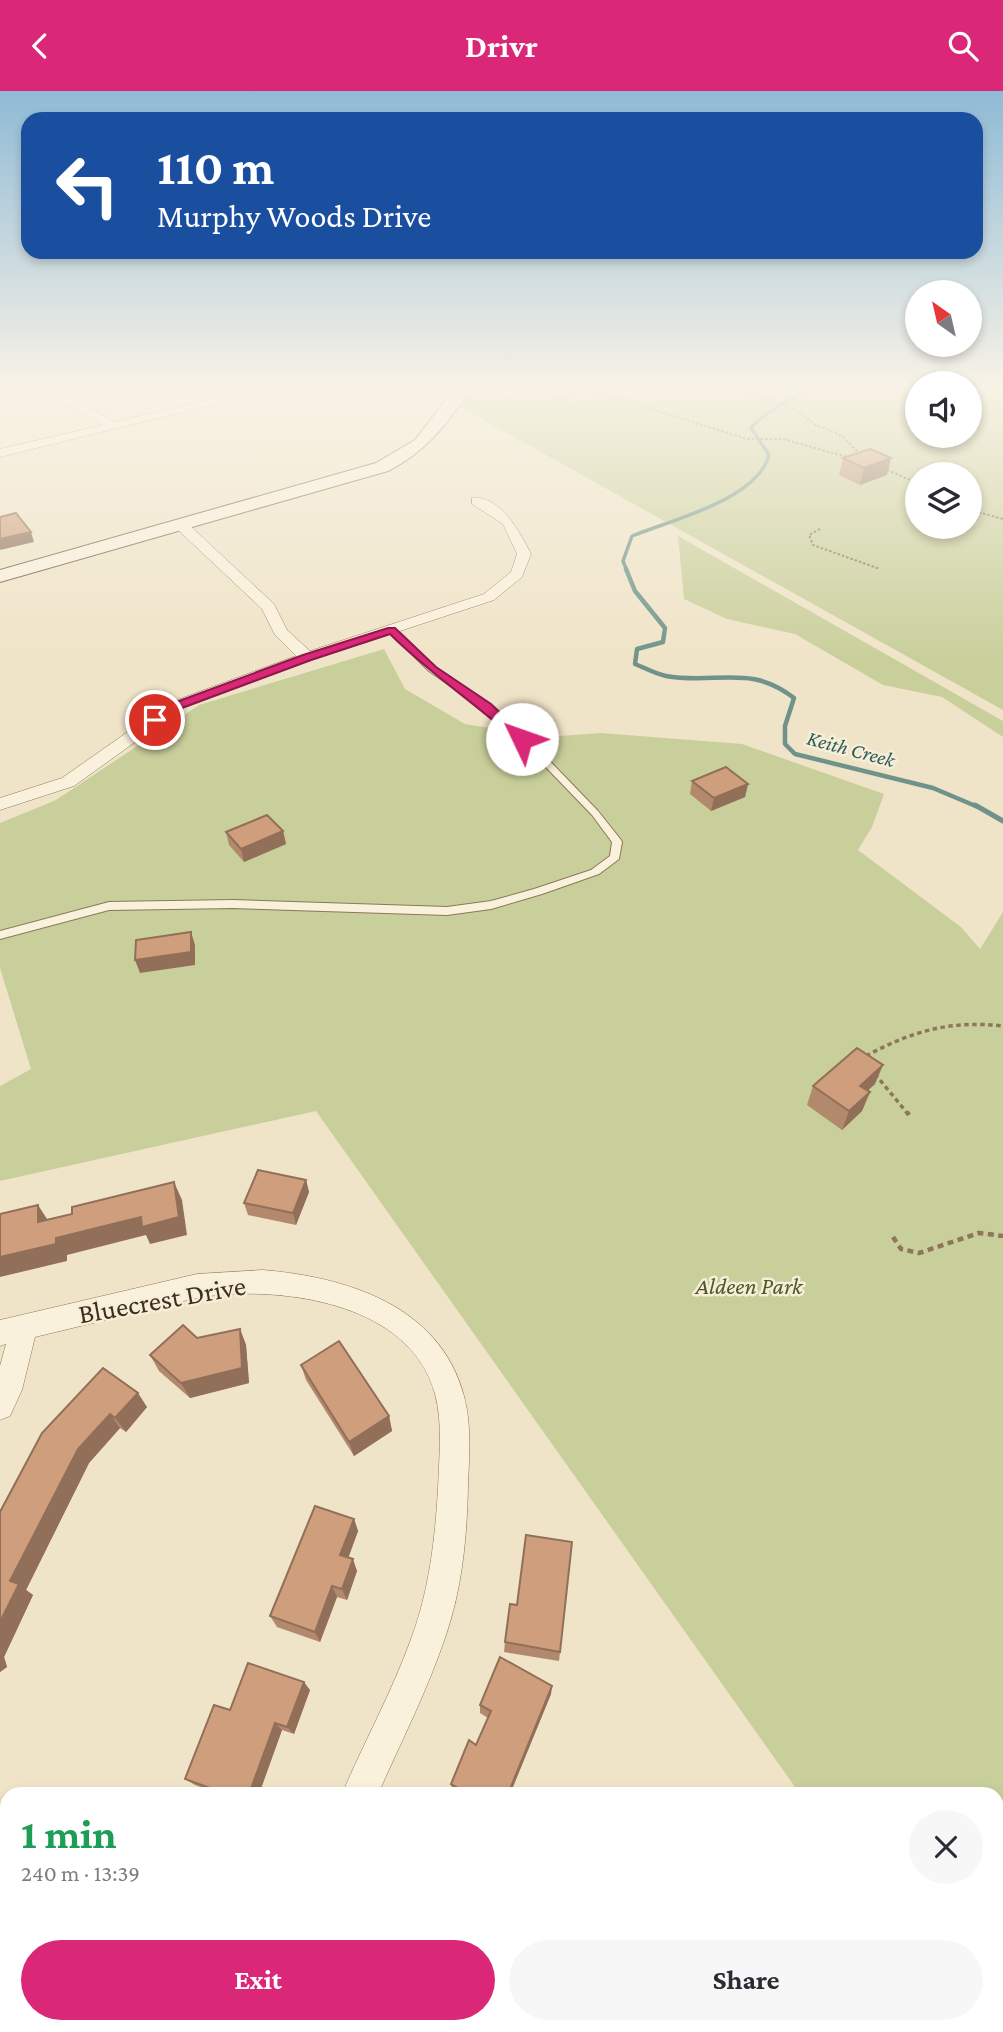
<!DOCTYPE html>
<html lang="en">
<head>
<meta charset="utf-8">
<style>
	:root { --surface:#fff; --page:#f7f7f7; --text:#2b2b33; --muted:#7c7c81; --accent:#db2777 }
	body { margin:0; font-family:"Crimson Pro",serif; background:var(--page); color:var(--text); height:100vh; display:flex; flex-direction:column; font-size:26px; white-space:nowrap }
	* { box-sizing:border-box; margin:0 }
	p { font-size:23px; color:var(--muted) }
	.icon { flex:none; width:38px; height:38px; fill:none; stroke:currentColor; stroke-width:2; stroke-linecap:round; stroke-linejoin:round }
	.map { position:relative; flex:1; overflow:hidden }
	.drawer { position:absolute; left:0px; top:1696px; width:1004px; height:247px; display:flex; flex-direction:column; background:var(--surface); border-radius:21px 21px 0 0; box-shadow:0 4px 10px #0003 }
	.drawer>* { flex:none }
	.top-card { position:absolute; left:21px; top:21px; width:962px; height:147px; border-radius:21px; box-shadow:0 4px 10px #0003; background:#1a4fa0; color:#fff; overflow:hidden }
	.needle { width:46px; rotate:326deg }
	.fabs { position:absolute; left:905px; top:189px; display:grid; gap:14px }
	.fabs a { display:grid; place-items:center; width:77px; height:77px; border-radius:50%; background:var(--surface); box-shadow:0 4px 10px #0003; font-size:35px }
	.pin { position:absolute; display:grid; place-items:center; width:60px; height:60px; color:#fff; margin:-30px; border:4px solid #fff; border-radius:50%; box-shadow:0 2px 7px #0007 }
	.me { position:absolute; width:77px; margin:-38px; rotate:312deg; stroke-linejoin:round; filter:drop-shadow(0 0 5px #0008) }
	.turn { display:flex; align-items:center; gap:24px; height:147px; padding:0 21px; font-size:32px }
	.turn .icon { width:91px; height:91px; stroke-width:2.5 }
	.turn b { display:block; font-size:49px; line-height:60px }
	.round { display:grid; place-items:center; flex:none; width:74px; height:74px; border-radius:37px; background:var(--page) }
	.summary { display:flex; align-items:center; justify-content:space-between; height:119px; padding:0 21px }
	h1 { font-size:42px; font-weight:700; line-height:52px; color:#1e9e55 }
	.action { display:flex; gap:14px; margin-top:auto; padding:14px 21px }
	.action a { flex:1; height:80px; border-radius:42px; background:var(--accent); color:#fff; font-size:28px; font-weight:700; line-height:80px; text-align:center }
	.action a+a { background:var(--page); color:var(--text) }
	header { display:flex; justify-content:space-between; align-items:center; height:91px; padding:0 21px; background:var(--accent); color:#fff; font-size:32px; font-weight:700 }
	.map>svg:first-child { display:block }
</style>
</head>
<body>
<header><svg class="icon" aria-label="back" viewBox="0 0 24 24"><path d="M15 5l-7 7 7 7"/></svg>Drivr<svg class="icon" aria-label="search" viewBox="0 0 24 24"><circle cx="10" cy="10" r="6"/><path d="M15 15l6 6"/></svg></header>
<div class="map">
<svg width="1003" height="1941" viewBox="0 0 1003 1941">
	<rect width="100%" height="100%" fill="#f0e4c8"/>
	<path fill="#c9cf9b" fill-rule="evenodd" d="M473,297H917V345H970V297H1003V619L460,316ZM917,383H970V436H917Z
		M678,445L1003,630V646L942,606L883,594L795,543L727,528L684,508Z
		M384,558L405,598L465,633L545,646L601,642L742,653L884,703L872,736L858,759L961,836L980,858L1003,821V1941H969L965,1936H998V1703H800L316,1020L0,1090V995L31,978L0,877V732L56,709L199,614Z"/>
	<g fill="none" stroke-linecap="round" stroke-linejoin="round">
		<path stroke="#6f938a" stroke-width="3.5" d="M627,480L623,470L632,445C671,429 757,409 769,364L751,337C758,327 789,308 801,303L794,297"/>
		<path stroke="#6f938a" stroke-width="4.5" d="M626,478L635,500L665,537L663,551L637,558L635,573C645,577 656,583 666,585C716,594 749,572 794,607L785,635V653L795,663L933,697L978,716"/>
		<path stroke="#6f938a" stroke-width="5" d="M975,714L1003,730"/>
		<g stroke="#8d765c" stroke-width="2">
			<path id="lane" d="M389,537H395L435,576L489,614L543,663L598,720L621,749L622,751L619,768L599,783L542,803L491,818L447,824L233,817L109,819L0,848V840L109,811L233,809L447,816L491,810L534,798L591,779L610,765L612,751L592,724L537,667L483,618L429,580L389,541Z"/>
		</g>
		<g stroke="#8d765c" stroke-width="1">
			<path id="street" d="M0,297H10L0,301Z
				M39,297H52L115,331L260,297H279L0,366V358L103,334Z
				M472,407C500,403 521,443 531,463L522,486L494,509L312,569L181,618L74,695L0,719V707L62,687L169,612L296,565L275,544L262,518L177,438V432H187L274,513L287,539L310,560L484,503L511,481L517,463L503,433L472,413Z
				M263,1179C346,1186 440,1214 464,1305C472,1334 469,1366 468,1395C467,1447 462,1498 445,1547C427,1600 401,1651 378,1703H342C364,1651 392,1601 411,1548C429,1500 435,1449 438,1398C439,1367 443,1333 435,1303C412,1219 305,1200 232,1203C202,1204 172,1213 143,1220C107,1229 71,1237 35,1246L22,1299L10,1325L0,1329V1275L6,1253L0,1255V1229L197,1183Z
				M283,1936H323L324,1941H284Z"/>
		</g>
		<g stroke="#6f573f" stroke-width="2">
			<path id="secondary" d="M455,297H471C447,333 427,360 388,380L0,491V479L376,372L415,349Z"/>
		</g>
		<path stroke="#8d765c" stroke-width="2" stroke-dasharray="2.5 2" stroke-linecap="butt" d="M584,297L747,348H783L851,367
			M742,297L799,321L814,333L842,345L862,365
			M575,315L558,306L579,297
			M883,377L917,392
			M970,419L1003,428
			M820,438L809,444L813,454L880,478"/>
		<path stroke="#8d765c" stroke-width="3.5" stroke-dasharray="4.5 3.5" stroke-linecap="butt" d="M866,965C912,940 951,929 1003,935
			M875,983L908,1023"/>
		<path stroke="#8d765c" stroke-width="4.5" stroke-dasharray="6 4.5" stroke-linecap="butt" d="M907,1021L909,1024
			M893,1146L901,1158L919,1162L979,1142L1003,1145"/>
		<use href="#lane" fill="#faf1dc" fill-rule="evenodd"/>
		<use href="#street" fill="#faf1dc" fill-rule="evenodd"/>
		<use href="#secondary" fill="#faf1dc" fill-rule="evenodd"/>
	</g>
	<path fill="#b2896c" d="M843,367L887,384L860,394L839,384Z
		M692,690L748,693L745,706L711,720L690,703Z
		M283,740L286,753L244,771L229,754L226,741Z
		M875,993L867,1000L870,1001L862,1020L842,1039L807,1014L813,995Z
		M306,1089L309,1101L296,1134L248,1124L244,1112Z
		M240,1238L246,1254L249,1292L190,1307L159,1280L150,1264L197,1247Z
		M301,1274L389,1325L392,1340L354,1365L306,1289Z
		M103,1277L147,1316L126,1341L120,1337L89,1372L26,1499L33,1504L4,1566L7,1576L0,1581V1421Z
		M354,1428L358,1440L348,1467L357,1480L347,1509L337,1506L320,1551L277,1536L270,1525Z
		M505,1551L560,1561L559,1570L504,1561Z
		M310,1599L294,1643L282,1639L259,1703H220L195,1694L185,1688L230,1619Z
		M551,1603L510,1703H460L452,1698L451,1693L476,1654L488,1627L480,1622V1614Z"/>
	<path fill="#916f58" d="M891,367L887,384L860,394L864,377Z
		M31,441L34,451L0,459V448Z
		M748,693L745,706L711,720L714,707Z
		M283,740L286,753L244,771L241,758Z
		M191,841L195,854V874L140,882L135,869Z
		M883,974L875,993L852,1014L860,995Z
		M870,1001L862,1020L842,1039L849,1020Z
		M306,1089L309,1101L296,1134L293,1122Z
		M174,1091L182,1109L187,1144L150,1153L146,1144L67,1164V1170L0,1186V1166L56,1147Z
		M38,1114L49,1131H38Z
		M240,1238L246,1254L249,1292L190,1307L181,1292Z
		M138,1302L147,1316L126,1341L115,1327Z
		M110,1323L120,1337L89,1372L26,1499L33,1504L4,1566L7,1576L0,1581V1531L10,1490L78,1358Z
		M389,1325L392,1340L354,1365L349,1351Z
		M354,1428L358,1440L345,1476L340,1464Z
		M353,1468L357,1480L347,1509L342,1498Z
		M332,1495L337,1506L320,1551L315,1541Z
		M304,1591L310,1599L294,1643L287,1636Z
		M552,1595L551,1603L510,1703H508Z
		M275,1632L282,1639L259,1703H249Z
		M159,1936H171L172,1941H159Z"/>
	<path fill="#cf9f7d" stroke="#916f58" stroke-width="2" d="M870,358L891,367L864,377L843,367Z
		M16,422L31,441L0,448V426Z
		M726,676L748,693L714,707L692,690Z
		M267,724L283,740L241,758L226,741Z
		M191,841V861L135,869L136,849Z
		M857,957L883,974L860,995L870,1001L849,1020L813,995Z
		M258,1079L306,1089L293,1122L244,1112Z
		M174,1091L179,1126L142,1136L141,1126L56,1147V1153L0,1166V1123L38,1114V1131L72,1123V1116Z
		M183,1234L197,1247L240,1238L242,1277L181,1292L150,1264Z
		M339,1250L389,1325L349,1351L301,1274Z
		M103,1277L138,1302L115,1327L110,1323L78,1358L10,1490L19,1493L0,1531V1421L42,1342Z
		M315,1415L354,1428L340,1464L353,1468L342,1498L332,1495L315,1541L270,1525Z
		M526,1444L572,1451L560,1561L505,1551L510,1513L517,1514Z
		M500,1566L552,1595L508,1703H468L451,1693L469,1649L476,1654L491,1620L480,1614Z
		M248,1572L304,1591L287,1636L275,1632L249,1703H226L185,1688L214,1614L230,1619Z
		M147,1936H159V1941H135Z
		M502,1936H507L510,1941H496Z
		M563,1936H664L663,1941H572L562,1938Z"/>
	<linearGradient id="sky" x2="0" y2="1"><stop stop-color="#8fbad6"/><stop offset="0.52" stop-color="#f8f3e6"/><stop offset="1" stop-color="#f8f3e6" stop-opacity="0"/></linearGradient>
	<rect width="1003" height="569" fill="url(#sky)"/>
	<path fill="#db2777" stroke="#8e194d" stroke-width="2" d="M388,537H395L436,576L491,613L526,646V651H518C477,613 430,583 390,543L311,569L179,618L160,632L150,629L171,613L303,564Z"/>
	<g text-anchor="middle" stroke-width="5" stroke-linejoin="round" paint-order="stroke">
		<g font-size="21" font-style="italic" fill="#2f5d5a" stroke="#f7eed8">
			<text transform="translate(851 658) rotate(15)" y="7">Keith Creek</text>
		</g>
		<g font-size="24" font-style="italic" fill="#4d5a26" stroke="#f7eed8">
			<text x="749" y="1203">Aldeen Park</text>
		</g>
		<g font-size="28" fill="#3d2e20" stroke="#f7eed8">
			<text transform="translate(162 1208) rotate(-10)" y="10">Bluecrest Drive</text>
		</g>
	</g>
</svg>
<div class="fabs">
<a><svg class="needle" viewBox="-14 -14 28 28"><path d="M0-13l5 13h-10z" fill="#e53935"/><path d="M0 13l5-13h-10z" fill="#7c7c81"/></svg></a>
<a><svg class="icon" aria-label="sound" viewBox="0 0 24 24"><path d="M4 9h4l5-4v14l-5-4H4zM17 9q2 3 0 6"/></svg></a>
<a><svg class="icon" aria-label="layers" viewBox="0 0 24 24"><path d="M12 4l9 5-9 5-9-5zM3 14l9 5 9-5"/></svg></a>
</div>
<div class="pin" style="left:155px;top:629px;background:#d93025"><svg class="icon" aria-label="arrive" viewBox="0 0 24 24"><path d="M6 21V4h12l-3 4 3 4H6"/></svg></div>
<svg class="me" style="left:522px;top:648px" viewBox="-20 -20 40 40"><circle r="19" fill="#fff"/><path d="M0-13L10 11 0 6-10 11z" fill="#db2777"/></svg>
<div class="top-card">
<div class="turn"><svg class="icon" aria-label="left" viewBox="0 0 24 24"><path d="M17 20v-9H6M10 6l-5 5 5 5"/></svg><div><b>110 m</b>Murphy Woods Drive</div></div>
</div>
<section class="drawer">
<div class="summary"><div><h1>1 min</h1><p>240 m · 13:39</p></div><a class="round"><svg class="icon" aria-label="close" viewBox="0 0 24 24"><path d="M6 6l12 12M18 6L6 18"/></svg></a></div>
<div class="action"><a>Exit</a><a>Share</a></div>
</section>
</div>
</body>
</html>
